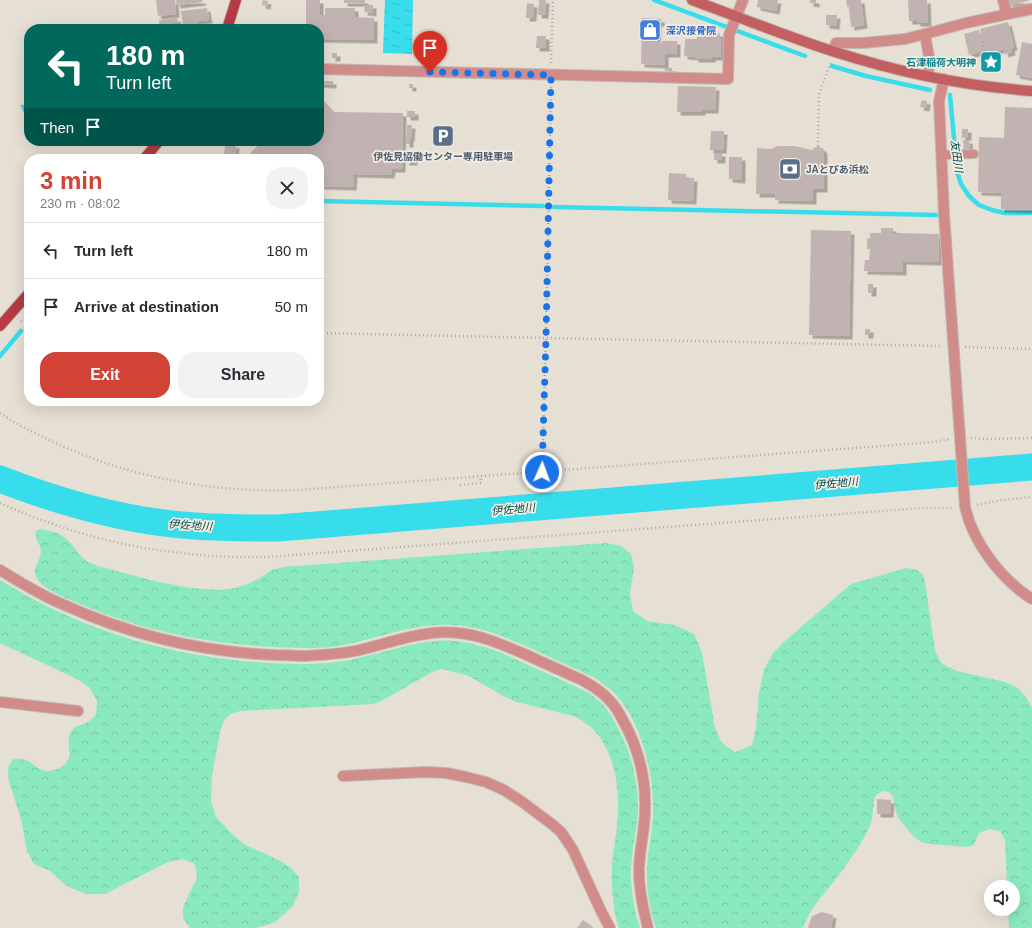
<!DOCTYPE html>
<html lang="en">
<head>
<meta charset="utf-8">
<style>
	:root { --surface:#fff; --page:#f2f2f3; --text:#2b2b33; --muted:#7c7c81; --line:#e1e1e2; --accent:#d04336 }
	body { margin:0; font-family:Arial,"Noto Sans JP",sans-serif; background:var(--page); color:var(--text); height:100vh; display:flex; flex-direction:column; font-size:15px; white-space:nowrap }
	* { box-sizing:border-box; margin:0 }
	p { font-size:13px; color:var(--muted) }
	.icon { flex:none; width:22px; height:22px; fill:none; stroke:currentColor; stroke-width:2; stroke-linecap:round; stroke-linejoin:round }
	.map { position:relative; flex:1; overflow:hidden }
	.drawer { position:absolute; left:24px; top:154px; width:300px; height:252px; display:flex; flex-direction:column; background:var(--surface); border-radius:16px; box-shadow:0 4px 16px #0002 }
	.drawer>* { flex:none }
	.hud { position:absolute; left:24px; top:24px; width:300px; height:122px; border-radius:16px; box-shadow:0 4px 16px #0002; background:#00695c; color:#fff; overflow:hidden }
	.tools { position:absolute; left:984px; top:880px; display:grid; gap:8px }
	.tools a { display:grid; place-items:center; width:36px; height:36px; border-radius:50%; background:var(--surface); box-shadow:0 4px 16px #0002; font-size:20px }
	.pin { position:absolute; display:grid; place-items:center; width:34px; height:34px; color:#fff; margin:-41px -17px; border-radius:50% 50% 50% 0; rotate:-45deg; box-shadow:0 0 4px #0007 }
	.pin .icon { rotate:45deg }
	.me { position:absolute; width:44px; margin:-22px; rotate:2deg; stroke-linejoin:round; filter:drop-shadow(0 0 3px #0008) }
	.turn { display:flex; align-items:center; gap:14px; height:84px; padding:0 16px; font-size:18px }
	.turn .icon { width:52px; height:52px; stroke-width:2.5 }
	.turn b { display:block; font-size:28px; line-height:34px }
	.then { display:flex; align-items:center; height:38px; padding:0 16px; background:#0003; gap:8px; font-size:15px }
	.round { display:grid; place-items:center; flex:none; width:42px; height:42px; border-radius:16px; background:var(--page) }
	.head { display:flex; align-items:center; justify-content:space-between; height:68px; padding:0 16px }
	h1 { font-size:24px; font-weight:700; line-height:30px; color:var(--accent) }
	.button { display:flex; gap:8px; margin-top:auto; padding:8px 16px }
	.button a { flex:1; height:46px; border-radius:16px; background:var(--accent); color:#fff; font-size:16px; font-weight:700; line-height:46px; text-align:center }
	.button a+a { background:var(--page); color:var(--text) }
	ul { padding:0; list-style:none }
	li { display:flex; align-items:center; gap:12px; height:56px; padding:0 16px; border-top:1px solid var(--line) }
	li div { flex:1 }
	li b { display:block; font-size:15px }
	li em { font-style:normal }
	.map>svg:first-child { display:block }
</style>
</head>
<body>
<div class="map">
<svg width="1032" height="928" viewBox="0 0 1032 928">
	<defs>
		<pattern id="forest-crowns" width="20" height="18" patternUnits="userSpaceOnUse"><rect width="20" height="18" fill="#8be9bf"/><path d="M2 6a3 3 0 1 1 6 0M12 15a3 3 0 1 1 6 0" fill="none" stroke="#79c9a5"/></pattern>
		<pattern id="water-ripples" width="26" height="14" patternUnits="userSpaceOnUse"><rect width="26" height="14" fill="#37ddea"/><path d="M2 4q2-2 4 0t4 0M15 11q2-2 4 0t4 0" fill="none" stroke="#31bec9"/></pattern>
		<filter id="shadow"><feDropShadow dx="3.5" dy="3.5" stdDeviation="0" flood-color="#0004"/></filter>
	</defs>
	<rect width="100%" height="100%" fill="#e6dfd3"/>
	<path fill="url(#forest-crowns)" d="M41,529L58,533L69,541L78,553L86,561L98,566L158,582L190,588L220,590L235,588L248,584L258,579L272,570L283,567L606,543L621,546L631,554L634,568L630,594L633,611L647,621L674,625L694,634L702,653L715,728L722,743L735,752L752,745L756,728L759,692L764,670L773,653L786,640L851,584L906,568L917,570L923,575L925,582L935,650L941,663L957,671L1005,682L1018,688L1026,697L1032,708V928H1009L1008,909H1013V887H1007L1005,840L1000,831L989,829L979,833L974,845L966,847L930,844L921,842L913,836L899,819L896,812L893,797L889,792L883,791L876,795C872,804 874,813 871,822C867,835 856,851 848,862C834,885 812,902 803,928H656C650,910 646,888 647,868C648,849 653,830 653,811C654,774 642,726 618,697C612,690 604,685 597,679C578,670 558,661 539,652C511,640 485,627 454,625C412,622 373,641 332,647C314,649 295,648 277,647C204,644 139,630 73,601C61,596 41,588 36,577C32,569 39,563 40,556C43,547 38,544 36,538C36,537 36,533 36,531Z
		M0,580C19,591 37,602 57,611C134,647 219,664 304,664C323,664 343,662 362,657C386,652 410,643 435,641C473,638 502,653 535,668C553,676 571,684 589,693C594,697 600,701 605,707C611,714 615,722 619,730C632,755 638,782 638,810C637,829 632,848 631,868C630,888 634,909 640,928H619C613,913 611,883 612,867C613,848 618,829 618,810C619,775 609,730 573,716L517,702L505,697L469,676L443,669L436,670L381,701L374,704L240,711L231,714L224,720L221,728L212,775L211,802L216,817L230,832L244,844L276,859L290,867L299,877V892L293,906L274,923L255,928H190L183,918V907L197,878L195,864L183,859L168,862L105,894H86L67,886L50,871L34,864L27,851L21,819L8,778V768L12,760C15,759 18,758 21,759C32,760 38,772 49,771C55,770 61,768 65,764C75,755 64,743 71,732C75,725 80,726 86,723C90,721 93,717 96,715L97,701L90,688L79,680L0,643Z"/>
	<path fill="url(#water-ripples)" d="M385,0H413L412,54L383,53Z
		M29,104V124L20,105Z"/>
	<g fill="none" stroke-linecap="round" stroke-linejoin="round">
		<path stroke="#37ddea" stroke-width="4.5" d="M654,0L805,56
			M832,66L866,76L930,90
			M950,95L957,171L961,184L969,196L979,205L992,210L1005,213H1032
			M319,201L543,206
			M554,207L936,215
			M0,356L21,331"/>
		<path stroke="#37ddea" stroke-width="27" d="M0,479C62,503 128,522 195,526C223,528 250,528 278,528L1032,467"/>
	</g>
	<path fill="#c1b3b1" filter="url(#shadow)" d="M156,0H175L176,14L158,16Z
		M176,0H202L203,2L177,5Z
		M263,0L268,1L267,6L262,5Z
		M306,0H320V15H325V8H355V17L374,18V40L319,39V29H306Z
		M344,0H365V3H344Z
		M539,0H546L545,15H538Z
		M758,0H778L776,11L757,7Z
		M810,0H816V4L810,3Z
		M846,0H861L864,25L851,27L849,7H847Z
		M908,0H927L928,23H917V21H909Z
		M1008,0H1030L1010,6Z
		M527,3L534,4L533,18H526Z
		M365,5H373V13L364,12Z
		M207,8L209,20L197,21L198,25L183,26L181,11Z
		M826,15H837L836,26L826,25Z
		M177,18L178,22L174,23V29H160L159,20Z
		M642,18L661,19V23H658L657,42L662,43V41H677V54H665V65L641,64Z
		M1008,22L1014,47L1011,48L1012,52L1005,54L1004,49L986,53L980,29Z
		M697,25L720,34V39L721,40V57H712V59H695V57L684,56L685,39H697Z
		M979,30L984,51L969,55L964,34Z
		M537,36H546V48H536Z
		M1022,42L1032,44V78L1016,75Z
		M332,53H337V58H332Z
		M995,59V65H986V60Z
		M665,68H672V72L665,71Z
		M319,81H333V85L319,84Z
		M409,84H413V88H409Z
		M678,86L716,87L715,110H702V112H677Z
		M319,96L334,112L403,113L402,169H392L391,175L354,174L353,187L319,186V159H256L250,153L263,141H319Z
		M922,100L927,101L926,108L920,107Z
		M1005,107L1032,108V210L1001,209V193L978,192L979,137L1004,138Z
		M407,111H415V117H407Z
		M407,125H412L411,138H410V144H406Z
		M962,129H968V137L962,138Z
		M711,131H724L723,150H710Z
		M963,140H969L970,152H964Z
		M225,144L236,145L235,156H224Z
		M778,146H794L812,150L814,148L818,146L822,148L824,150V189H813V201L775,200V194H756L757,148L771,149Z
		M714,153H722V160H714Z
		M406,155L414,156V162H406Z
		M729,157H742V180L729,179Z
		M29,169V179L25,172Z
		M669,173L686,174V178H694L693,201L668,200Z
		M881,228H893V233L939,234L938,262L903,261V272L864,271L865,260H869L870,249H867V238L870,239V233H881Z
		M811,230L851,231L849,336L809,335Z
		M868,284H873V293H868Z
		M865,329H870V335H865Z
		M877,799L891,800L890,814H877Z
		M822,912L833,915L831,928H808L812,916Z
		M583,920L593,927L592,928H577Z"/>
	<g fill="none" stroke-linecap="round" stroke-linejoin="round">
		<g stroke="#c0bab0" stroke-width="10">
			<path id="lane" d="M941,155L974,154"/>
		</g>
		<g stroke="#c0bab0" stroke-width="12">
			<path id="street" d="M1003,0L1007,14
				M925,34L930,63L927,76
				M833,51L836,43H863L905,39L925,34L966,23L1032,9
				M319,69L728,79L729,35L743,0
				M944,79L939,101L944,214L965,507C973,543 1002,580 1032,599
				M0,570C20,582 40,595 62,604C130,635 200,652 275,655C285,655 295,656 305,656C324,655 342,654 360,650C384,644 407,636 432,633C468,629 497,642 529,656C546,664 564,672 582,680C593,686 603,692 611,702C618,709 622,719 627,728C640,754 646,781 645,810C645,830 639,851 639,871C639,891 643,909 648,928
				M0,702L78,711
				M343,776L426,772L446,773L466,777L486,782L504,790L521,801L553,825L561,832L573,850L601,911L610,928"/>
		</g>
		<g stroke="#c0bab0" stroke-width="12">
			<path id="secondary" d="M692,0C739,17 785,36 832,51C897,72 964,86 1032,91"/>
		</g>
		<g stroke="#c0bab0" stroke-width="12">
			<path id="primary" d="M227,29L236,0
				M144,159L159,141
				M0,326L29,293"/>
		</g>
		<path stroke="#aea99f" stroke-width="2.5" stroke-dasharray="1 3" stroke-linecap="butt" d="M551,63L553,0
			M818,146L819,94L831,62
			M21,321L29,325
			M319,333L546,338L942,346
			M965,347L1032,349
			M0,413C19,426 40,436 62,446C137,479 216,493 298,490L934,442L949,439
			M971,438L987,439L1032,438
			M542,472L546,338L551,86
			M460,485L481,483L480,476
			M0,503C58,529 119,547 182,553C210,557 239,557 267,557L921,508H954
			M977,505L1002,500L1032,497"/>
		<use href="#lane" stroke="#d18c8a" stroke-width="8"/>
		<use href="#street" stroke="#d18c8a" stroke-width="10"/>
		<use href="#secondary" stroke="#c45f61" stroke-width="10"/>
		<use href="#primary" stroke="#b83a43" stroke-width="10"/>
	</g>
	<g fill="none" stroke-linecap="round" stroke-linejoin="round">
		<path stroke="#1a73e8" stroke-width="7" stroke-dasharray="0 12.6" d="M430,72L551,75L546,338L542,472"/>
	</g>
	<defs>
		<g id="shop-square" transform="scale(1.15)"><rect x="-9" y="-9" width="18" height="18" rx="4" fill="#3f7fe0" stroke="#f3ece0"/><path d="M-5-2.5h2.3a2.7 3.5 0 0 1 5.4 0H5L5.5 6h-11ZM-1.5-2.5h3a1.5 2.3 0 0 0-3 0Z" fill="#fff"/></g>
		<g id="sight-square" transform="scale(1.15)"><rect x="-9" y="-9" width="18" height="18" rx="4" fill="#0f9aa8" stroke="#f3ece0"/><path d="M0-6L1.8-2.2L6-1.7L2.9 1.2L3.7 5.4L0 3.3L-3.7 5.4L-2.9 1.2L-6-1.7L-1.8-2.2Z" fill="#fff"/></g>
		<g id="parking-square" transform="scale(1.15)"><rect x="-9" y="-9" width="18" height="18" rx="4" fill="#5c6f8a" stroke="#f3ece0"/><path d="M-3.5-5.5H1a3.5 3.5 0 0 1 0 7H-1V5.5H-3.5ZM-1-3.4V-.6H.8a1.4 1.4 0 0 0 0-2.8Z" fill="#fff"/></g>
		<g id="bank-square" transform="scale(1.15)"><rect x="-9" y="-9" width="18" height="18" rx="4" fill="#5c6f8a" stroke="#f3ece0"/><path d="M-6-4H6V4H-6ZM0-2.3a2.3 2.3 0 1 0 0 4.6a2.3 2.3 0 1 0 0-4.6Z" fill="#fff"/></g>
	</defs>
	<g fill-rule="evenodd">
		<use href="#shop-square" x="650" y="30"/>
		<use href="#sight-square" x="991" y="62"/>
		<use href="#parking-square" x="443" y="136"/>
		<use href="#bank-square" x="790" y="169"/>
	</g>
	<g text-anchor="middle" stroke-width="3.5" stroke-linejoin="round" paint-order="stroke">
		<g font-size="10" font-weight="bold" fill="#366cbe" stroke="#f3ece0" text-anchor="start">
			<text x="666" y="34">深沢接骨院</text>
		</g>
		<g font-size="10" font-weight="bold" fill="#0d838f" stroke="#f3ece0" text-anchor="end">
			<text x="976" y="66">石津稲荷大明神</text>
		</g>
		<g font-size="10" font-weight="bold" fill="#4e5e75" stroke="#f3ece0">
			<text x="443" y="160">伊佐見協働センター専用駐車場</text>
			<text x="806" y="173" text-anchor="start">JAとぴあ浜松</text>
		</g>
		<g font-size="11" font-style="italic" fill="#014b51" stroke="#f3ece0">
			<text transform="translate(957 156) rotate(82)" y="4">友田川</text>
			<text transform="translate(836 483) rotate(-5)" y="4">伊佐地川</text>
			<text transform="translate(513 509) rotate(-5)" y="4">伊佐地川</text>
			<text transform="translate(190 525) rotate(4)" y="4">伊佐地川</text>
		</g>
	</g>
</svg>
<div class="tools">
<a><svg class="icon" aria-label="sound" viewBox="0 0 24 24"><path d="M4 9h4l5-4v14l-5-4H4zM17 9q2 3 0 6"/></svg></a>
</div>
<div class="pin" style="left:430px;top:72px;background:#d93025"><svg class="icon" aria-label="arrive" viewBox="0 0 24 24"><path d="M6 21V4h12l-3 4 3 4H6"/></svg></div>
<svg class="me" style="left:542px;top:472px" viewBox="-20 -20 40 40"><circle r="17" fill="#1a73e8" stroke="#fff" stroke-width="3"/><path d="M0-11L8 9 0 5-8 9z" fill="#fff"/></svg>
<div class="hud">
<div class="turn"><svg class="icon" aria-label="left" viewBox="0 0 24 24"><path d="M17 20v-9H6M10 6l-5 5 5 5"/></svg><div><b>180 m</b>Turn left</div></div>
<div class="then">Then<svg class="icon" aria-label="arrive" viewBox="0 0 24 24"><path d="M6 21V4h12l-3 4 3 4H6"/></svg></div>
</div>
<section class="drawer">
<div class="head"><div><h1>3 min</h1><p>230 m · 08:02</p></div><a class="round"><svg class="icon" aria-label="close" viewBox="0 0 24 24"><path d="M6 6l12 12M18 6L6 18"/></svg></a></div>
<ul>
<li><svg class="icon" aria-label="left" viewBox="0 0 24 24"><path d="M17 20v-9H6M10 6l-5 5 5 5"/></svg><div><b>Turn left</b></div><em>180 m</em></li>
<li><svg class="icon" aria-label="arrive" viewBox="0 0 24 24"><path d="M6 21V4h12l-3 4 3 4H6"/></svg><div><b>Arrive at destination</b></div><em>50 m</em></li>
</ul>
<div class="button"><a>Exit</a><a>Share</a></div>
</section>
</div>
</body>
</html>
